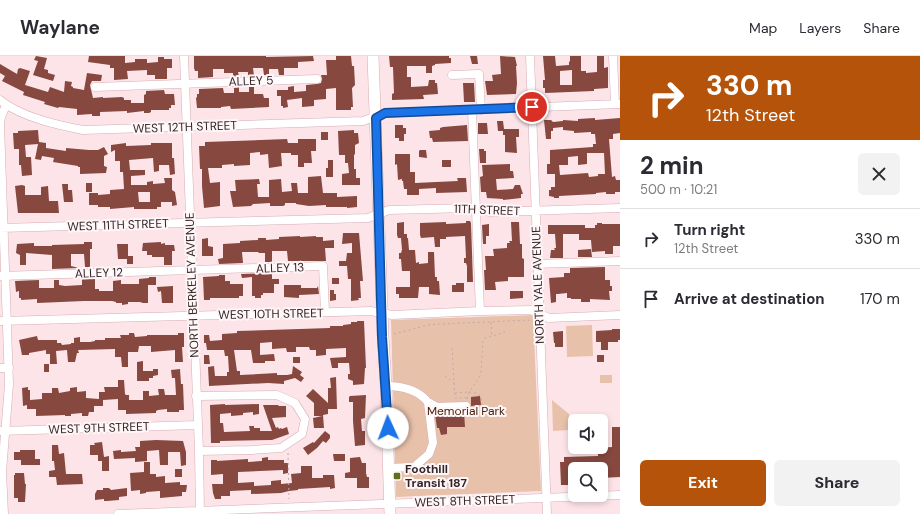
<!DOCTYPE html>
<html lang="en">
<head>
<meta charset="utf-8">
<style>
	:root { --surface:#fff; --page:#f2f2f3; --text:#2b2b33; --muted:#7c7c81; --line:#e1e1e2; --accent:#b45309 }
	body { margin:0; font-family:"DM Sans",sans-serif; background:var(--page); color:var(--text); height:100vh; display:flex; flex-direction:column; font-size:15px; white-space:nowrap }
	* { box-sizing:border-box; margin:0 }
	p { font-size:13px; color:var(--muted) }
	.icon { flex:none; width:22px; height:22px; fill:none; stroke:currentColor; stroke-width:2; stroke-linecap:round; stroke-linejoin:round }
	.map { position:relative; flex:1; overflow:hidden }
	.details { display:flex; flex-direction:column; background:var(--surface); width:300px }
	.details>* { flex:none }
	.hud { background:#b45309; color:#fff; overflow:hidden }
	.controls { position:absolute; left:568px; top:358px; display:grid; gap:8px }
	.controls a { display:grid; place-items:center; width:40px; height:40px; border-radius:6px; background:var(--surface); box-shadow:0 2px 6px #0003; font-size:20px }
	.pin { position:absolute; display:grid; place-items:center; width:34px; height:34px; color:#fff; margin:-17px; border:2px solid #fff; border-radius:50%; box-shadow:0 1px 4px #0007 }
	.me { position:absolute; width:44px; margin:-22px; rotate:358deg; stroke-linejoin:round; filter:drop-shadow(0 0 3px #0008) }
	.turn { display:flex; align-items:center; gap:14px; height:84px; padding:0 20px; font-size:18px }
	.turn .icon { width:52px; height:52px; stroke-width:2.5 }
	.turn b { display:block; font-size:28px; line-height:34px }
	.round { display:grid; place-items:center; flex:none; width:42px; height:42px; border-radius:6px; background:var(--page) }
	.head { display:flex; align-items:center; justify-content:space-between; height:68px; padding:0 20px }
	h1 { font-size:24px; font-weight:700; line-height:30px }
	.button { display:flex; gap:8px; margin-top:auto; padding:8px 20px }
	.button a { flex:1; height:46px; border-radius:6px; background:var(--accent); color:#fff; font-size:16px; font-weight:700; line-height:46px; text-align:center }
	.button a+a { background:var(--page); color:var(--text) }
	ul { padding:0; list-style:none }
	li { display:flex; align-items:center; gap:12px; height:60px; padding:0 20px; border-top:1px solid var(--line) }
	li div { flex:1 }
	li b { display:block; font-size:15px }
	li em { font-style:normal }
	header { display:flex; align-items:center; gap:24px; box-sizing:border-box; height:56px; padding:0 20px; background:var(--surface); border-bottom:1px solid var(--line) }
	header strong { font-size:19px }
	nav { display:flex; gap:22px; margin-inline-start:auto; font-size:14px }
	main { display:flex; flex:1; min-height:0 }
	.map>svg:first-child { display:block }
</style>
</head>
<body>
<header>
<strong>Waylane</strong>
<nav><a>Map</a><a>Layers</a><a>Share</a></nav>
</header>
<main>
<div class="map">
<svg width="620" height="458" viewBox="0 0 620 458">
	<rect width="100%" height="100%" fill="#fde4e8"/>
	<path fill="#e8c1aa" d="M533,259L541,435L396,441L391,264Z
		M592,269L593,300L567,301L566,270Z
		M600,319H612V327H600Z
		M552,344L569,358V374L553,375Z"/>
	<path fill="#86483f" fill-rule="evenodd" d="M36,0L47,2L44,13L48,14V17L55,19L53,25L33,19L38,5L34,4Z
		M89,0H125V7L135,6V3H147V7L158,6V1H164V3H172V12H167V23H155V19H147V14L127,15L128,23L114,24V12H110V9L88,6Z
		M194,0H266V1L313,0L314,5L298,6V12H284V19H279L278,13H269V19H264L263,12H253L254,20H248V16H238L239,20L233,21V17H224V13H213V21L198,22V15H195L194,12Z
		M336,0H351L352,10H354L355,29L352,32L353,51H351V54H336V32L326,33V43L314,44V50L302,51V42L287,44L288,51L283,52V50H281V40H277V34H288V31L294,30V36L306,35V29L317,28L321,27L322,23L321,19H327L326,4H336Z
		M389,0H449V2H451V7L435,8V9L432,10V17H426V10H407V21H411V31L428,30L429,24H435V27H437L438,38L423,39L424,43L392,44V38L394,37L393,11H390Z
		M470,0H477L478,8H472Z
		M500,0L515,1L517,10H516L517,27L516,38L487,39L485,25H493L492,19L501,18Z
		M543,0H555L556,10L569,9V6L570,5V0H581V15H586V17L597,16V0H604V12L608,11V32L594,33V35L545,37V32H543V24H545ZM572,14V29H560V15Z
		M0,8L17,18L18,13L20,12L30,15L25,29L48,36L50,31L64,36L65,25L72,26L71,30L73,31V32L84,34L87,17L102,19L101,25H92L90,29L93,42L103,41V42L122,41L124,42V44H131V47H144V39L146,38V35L164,34L165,38H174L175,49H171V52H169V54H151V56L149,57H144V55L127,57V55L100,56V60H92V58L77,59V53L59,51L58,52L44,48L45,46L23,39L24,36L2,25L5,20L0,17Z
		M463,27H474L475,46H464Z
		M239,31V36H249V31H254V38H263L264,42H269V51L231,53L230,50L221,51V52H197L196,42L197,41V38H199V33L223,32L224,37H234V32Z
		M595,62V64L620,62V77L613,78V83H609L612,121L615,120L616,124H620V136H615V138H606V136L596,137V138L559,140V142H554V141L549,140V134H551V131H555V118H547V108H550V94L593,91V88H596L595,78H591V76L574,77V75L563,74V71L553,72V75H551V83H546L544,64H551L553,66L563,65V64L578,65V63ZM587,97H604L605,118H598V120L589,121L588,117L560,119L559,109H568V101L578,100V109L587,108Z
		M497,65H503L504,73H519V81H516L517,97L505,96V79H503V75H498Z
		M478,67H487L488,78H478Z
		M395,69H403V72H406V78H404V85H399V82H395Z
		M467,69L468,85L433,86L432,82H430L429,75L440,74V72L443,71Z
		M38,74L39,86L46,87V92L66,95V92L89,94H98L104,91L108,98L104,100V110L107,111L106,117L80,118V111H78V110L53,106L54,102L42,100L41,104L35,103L38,88L25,89L26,101H31L32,119L22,120L21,109H19V93H14L13,77H18V75Z
		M354,74V77H358L359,87L355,89V98L354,99V113H356V122H360V129H342V118L349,117L348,107H345V99H339L338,75Z
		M321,76H328V84H321Z
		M287,83L288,87H298V83H316V95H311L312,107H304V111H298V99H291V97H281L282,110L269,112L268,98L260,99V96L250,97V109L234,110V108L222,109V112H208L210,127L220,126V150L204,152L202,130V113H200L199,90H205V86Z
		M126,87V90L151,89V87H172V102H174L175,118L170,119L169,109H159V115L154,116L153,102L129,104L130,114H145V119L131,120V129H147V126L153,125V128L165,127L164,122H172V134L175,136L177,149L172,150V146H161V151H157V153H134V151L110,153V151H98V149H89V137H98V139L110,138V134L124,133L123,116H120V105H115V94L111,96V89ZM138,136H150V146H139Z
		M479,93H484V95H486V107H480Z
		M420,94H426L427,102L419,101V95Z
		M395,98H410V116H415V127L458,125L457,122H466L467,136L436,137V132L419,133V139H407V133H404L403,125H402V123L398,124L397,108L395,109Z
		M328,104H333V121H326V112H328Z
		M442,104H451V111H442Z
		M510,108V115H513L514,122L496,123L497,134L513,133L515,129H520L523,138H521V142L503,144V143L487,142L486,136H481L480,121L483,120L482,109Z
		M321,120L323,137H337V141L357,140V151L347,152V151H326V149L309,150L296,148V147H285V149L283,150H270V147L253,148L251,150L233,151L230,135H236L235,124L259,123L260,128H257L258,141H269V124L281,123L282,136L292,135L291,127H297L298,137H308V121Z
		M86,127H92V136H86Z
		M62,128H68V134H72L73,146H64Z
		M22,129L25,130V139H41V131L48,130L49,145H58L59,157H18L15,130Z
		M466,165H470L471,167L473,226H467V210L466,207H464V202H466L465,180L446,181V183H440V191H435L434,181L421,182L420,179V167L446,166V168L466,167Z
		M404,166V178H407V182H408L409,194H415L416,207L419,206V208L428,207V196H434L435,221H437V225H439L440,239L429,238V231H419L418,242H399V238H396V231H410V215H402L401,203H399V197H401L402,194L401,182H398L397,179V167Z
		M511,166H519L520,188H522V202L524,203V221H508V225L495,226L496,234H485L484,214H486L485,200H494L493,193L507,192V187H510L509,185H512Z
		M597,167H602V168H620V190H613V198H605V195L592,196L591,184H579V178H563V202H550L551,194H555L554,192H556L555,178H548V169H585V172H595V169H597Z
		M489,168V180H486V188H483L482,169Z
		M343,177H359L363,225H360L361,242H358L359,244L351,245V223H348L347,210H339V205H346L347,197H352V187L342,188Z
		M300,180V181L316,180V181H323V185L334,184V192H325L326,205H288L287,195H272V206H265V197H259L258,196H242L243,207L219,208L218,203L223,202V188L240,187V185L258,184V182H266V184L279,183V181Z
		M208,182V190L213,191V200H202V183Z
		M84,186H92V193H90V211H85L84,198H71V210L79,212L52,213V199L26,197V209H20V199L16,197L17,188L34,187V190H52V189L84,188Z
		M161,186V188L165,187V189H174L175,195H172V209H164V201H152V199H147V195H142L143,187Z
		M117,188H128V200H133V208H127V203H118Z
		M591,193L592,201H578V194Z
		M605,211V224H610V230H612V235H609L610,244L590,243V246H581V243H571V242H567V237L558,238H556V246L551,247L549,222L564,221V217H570V212Z
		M272,217V223H279V228H274V237H263V239H261V242H255V240H252V221L242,222L241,218Z
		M219,219H225V225H230V228H243V240H239V242H210V244H204L203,221L219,220Z
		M149,221H156V229H148V247H143L140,246H128V248L122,249V247H116V246L112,245H84L37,247V243L21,244V242H19V235L16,236L15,225L39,224V232H54V224H59V229L65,230L82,229V223H95V233H99V235H113V225L121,224V228H139V223L149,222Z
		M332,222H339V228H332Z
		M456,227H464V236H452V229H456Z
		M284,229H301V232H317L318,230L319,238L299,239V242L284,241Z
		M173,230V247H162L161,235L158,236L157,231Z
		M330,234H334V238H336V244L330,245Z
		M510,235H523V242L510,243Z
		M357,265H364L366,312H365L364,328L353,329V325L348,323V318H350L349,307H338V312H332L330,302L346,301V292L326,293V299L316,300V294H310L309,291H296V296H287L286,292L272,293V286L260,287V299L274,298L275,305H265V307H253L251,294H234L237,315H240V319L277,317V319H287L292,318L293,310L302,316L300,319L304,322L301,326L295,322L284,325V328L268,327L209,330L208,311L214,310L215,320H227V316H229L228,300H225L224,294H207L206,287H204V279H209L210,285L222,284V278L237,277V275L330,272V270H343V269L351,268V266H357Z
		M612,273H620V284H618V286H608V294H601V286H596V275L612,274Z
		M563,275V291H555V287H554L553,276Z
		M129,277H134L135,281L147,280V279H178V277H184V291H182L183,306H175V294L151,296V290H139L138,296H128V311H122L121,301H115V293L78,294L79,297H77L75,306H68L67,294L56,295L57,308H50V298H46V294L29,297V299H22L19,284L37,280L38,284H57V287H61L62,289L71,288V287H74V282L80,281V286H90L95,285V284H105V282H121L120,279H129Z
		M204,299H209L210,308H204Z
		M597,299H604V306H597Z
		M293,301H300V307H293Z
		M143,305V315H153V313H158V319L153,320V322H149V325H137V306Z
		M44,308H49V316H44Z
		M180,313L181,328H183L184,354H179V356H167V353L158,354L156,355V357L126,358V354H118V343L103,344V350H94V356H89L88,360H82V357L71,358V360H65V359L36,360V353H27V349L23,350L22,332L28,331V334H30V344L42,343V337H52V332H58L59,337L70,335V332L77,331V336L86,335V342L99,343V336H105L104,331H118V324H124L125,338L126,339H129V344H143V335H149V340L159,339L158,333H164L165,339H176L175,322H172L171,314Z
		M336,321L337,353H328V358L323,359L324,372H314L313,362L322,360H314V347L306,340L313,333L328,347V332H331L330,322Z
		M366,339L365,362L361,363L362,375H365V389L355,390L353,365V346H349V341L350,340Z
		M480,340L481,349L471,350V341Z
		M225,348V349L259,348V358L253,359V356L243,357V359L231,360V357L220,358V367H223L224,376L250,375L249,370H254V372H260V375H272L263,349H278L279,350H286V361L272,362L276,372L278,371L279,373L281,372L282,373L287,371L289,378L272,384L220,385V387H211L210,349Z
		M439,356H464L465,371H447V378L441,379L439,372H437L435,358H439Z
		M612,371H620V421L601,422V413H575V429H561L560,406H564V401L598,400V392L612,391Z
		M325,375L330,379V382L326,387L323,385L317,392L308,399L303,392L313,386L314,387Z
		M156,384L183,385L186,396V409L181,410L180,396H168V409H160L159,394L147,395V405L135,406V402L114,403L113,395L121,394V396L136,395L135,391H140V385Z
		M102,386L104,401L109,400V415H102V405H98V399H90V389H95L94,387Z
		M52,389H58L59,398L64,397L66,418H82L83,428L57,429L56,421H49V415L55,414L54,405H52Z
		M20,394H35V403H40V409H21V404H14V396H20Z
		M333,398H345V405H334Z
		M268,401V404H284V407H288V417L283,418V414L238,416V427L254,426V430L271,429V425L281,424V428L292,427L291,418L301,417V410H312V422H323V419H334L335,432L330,433V431L298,433V434L289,435L281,437L251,438V434L230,435V440H221V443H215L213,437L212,428H223V418L211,419V404H217V405L248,403V406L262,405V402Z
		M360,401L362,407H366V417L367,421H369V432H357V422H345V417L350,416V402Z
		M144,406H150V418H156V421L165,420V427L180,426V429H187L186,436H182V440L160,442V435L146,436V437L140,438V434L131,435L130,417L144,416Z
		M175,413H182V421H175Z
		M15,417H24L25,428H26L25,446H18V442H14V419H15Z
		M103,432H109L111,434L127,432V440L119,441V444L107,445H104V443L95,444V438L97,434H103Z"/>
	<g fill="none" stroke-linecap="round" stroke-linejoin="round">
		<g stroke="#d5aeb5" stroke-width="9">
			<path id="minor" d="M184,0L199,395L200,458
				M530,0L547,458
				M613,0L615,48
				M452,19L479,18L481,54
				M95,31L317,23
				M0,44C21,61 57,69 83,74L363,65L385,57L620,48
				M472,54L480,255
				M0,67L1,61L6,49
				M0,69L9,328L2,416L4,458
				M0,172L368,162L389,154L469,152L490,156L620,152
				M537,208L620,205
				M0,220L323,210L325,256
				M0,265L371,255L392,259L480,255L531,254L549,262L620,259
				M0,312H9
				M386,330C402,330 417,333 428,346L433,387L429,398L414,411L389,412
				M196,340L277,339L295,347L305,363L302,378L281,392L251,394L199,395
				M428,346L437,351L466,350
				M0,375L197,369
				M118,458L620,439"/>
		</g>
		<g stroke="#d5aeb5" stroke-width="12">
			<path id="major" d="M373,0L383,281L386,330L390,458"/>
		</g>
		<path stroke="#bfaaad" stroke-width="1" stroke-dasharray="2 3" stroke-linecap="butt" d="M491,266L492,281
			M394,278L428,269L441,268L531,264
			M452,292L455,342H467
			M445,320L454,327
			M469,336L476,337L481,340L482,349L477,353H473
			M455,337L468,336
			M467,343C469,332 478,327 481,317L483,284L485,282L505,276
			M288,397L289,443"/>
		<use href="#minor" stroke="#fff" stroke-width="8"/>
		<use href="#major" stroke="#fff" stroke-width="11"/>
	</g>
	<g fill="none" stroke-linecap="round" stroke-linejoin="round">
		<g stroke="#114b97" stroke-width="10">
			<path id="route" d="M388,372L382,281L376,62L385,57L532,51"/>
		</g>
		<use href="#route" stroke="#1a73e8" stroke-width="7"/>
	</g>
	<rect fill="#5d6f1d" stroke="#fff6f8" stroke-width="1.5" x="393" y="416" width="8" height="8" rx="2"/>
	<g text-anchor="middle" stroke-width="4" stroke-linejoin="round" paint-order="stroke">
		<g font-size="12" fill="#332527" stroke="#fff6f8">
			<text transform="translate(251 25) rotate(-2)" y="4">ALLEY 5</text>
			<text transform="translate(185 71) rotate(-2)" y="4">WEST 12TH STREET</text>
			<text transform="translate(487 154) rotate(2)" y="4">11TH STREET</text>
			<text transform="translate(118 169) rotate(-2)" y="4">WEST 11TH STREET</text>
			<text transform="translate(280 212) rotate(-2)" y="4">ALLEY 13</text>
			<text transform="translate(99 217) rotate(-2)" y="4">ALLEY 12</text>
			<text transform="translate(192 229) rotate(-92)" y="4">NORTH BERKELEY AVENUE</text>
			<text transform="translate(538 229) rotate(-92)" y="4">NORTH YALE AVENUE</text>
			<text transform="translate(271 258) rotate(-1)" y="4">WEST 10TH STREET</text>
			<text transform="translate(99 372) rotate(-2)" y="4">WEST 9TH STREET</text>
			<text transform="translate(465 445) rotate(-2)" y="4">WEST 8TH STREET</text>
		</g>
		<g font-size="12" fill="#431d02" stroke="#fff6f8">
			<text x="466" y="359">Memorial Park</text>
		</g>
		<g font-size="12" font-weight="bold" fill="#332527" stroke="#fff6f8" text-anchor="start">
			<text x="405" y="417">Foothill<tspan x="405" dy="14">Transit 187</tspan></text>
		</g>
	</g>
</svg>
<div class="controls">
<a><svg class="icon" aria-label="sound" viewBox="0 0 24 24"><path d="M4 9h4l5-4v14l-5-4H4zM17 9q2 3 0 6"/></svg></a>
<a><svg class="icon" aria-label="search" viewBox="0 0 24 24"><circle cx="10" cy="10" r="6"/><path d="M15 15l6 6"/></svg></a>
</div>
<div class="pin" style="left:532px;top:51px;background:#d93025"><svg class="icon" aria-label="arrive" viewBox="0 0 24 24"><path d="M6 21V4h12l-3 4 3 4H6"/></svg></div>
<svg class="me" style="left:388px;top:372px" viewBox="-20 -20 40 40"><circle r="19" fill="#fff"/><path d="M0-13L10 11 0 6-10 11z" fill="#1a73e8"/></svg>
</div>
<section class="details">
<div class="hud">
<div class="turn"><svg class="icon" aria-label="right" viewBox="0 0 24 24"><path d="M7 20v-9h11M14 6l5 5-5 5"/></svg><div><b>330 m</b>12th Street</div></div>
</div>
<div class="head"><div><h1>2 min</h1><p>500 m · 10:21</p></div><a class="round"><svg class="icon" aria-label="close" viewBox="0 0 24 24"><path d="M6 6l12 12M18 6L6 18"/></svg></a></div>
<ul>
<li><svg class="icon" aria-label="right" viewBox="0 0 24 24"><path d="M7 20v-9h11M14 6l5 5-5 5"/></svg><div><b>Turn right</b><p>12th Street</p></div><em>330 m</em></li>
<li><svg class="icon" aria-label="arrive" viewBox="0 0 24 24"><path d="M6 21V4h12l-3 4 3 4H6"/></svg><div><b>Arrive at destination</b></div><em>170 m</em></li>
</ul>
<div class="button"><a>Exit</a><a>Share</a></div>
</section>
</main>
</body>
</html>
